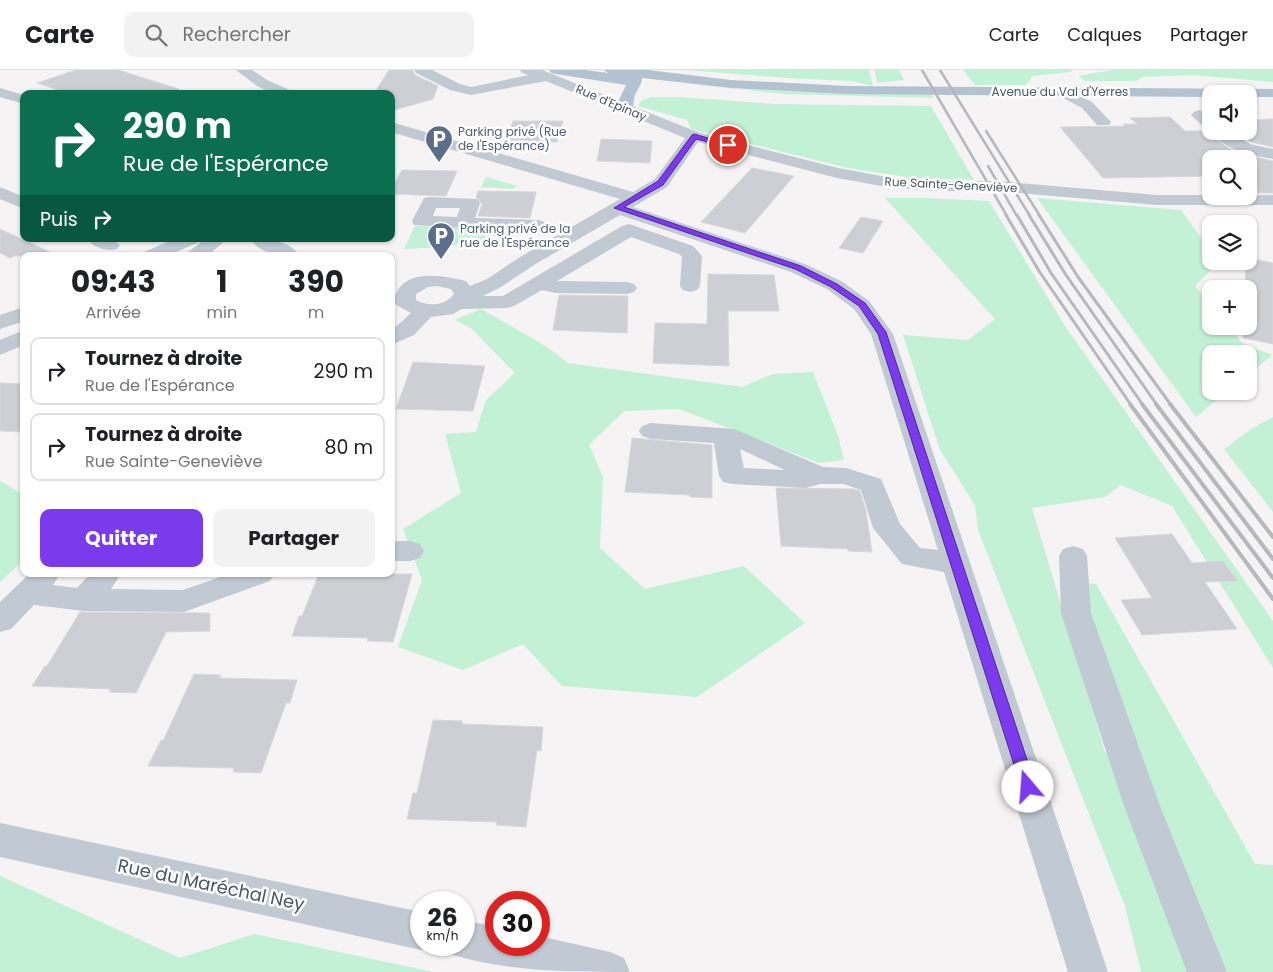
<!DOCTYPE html>
<html lang="fr">
<head>
<meta charset="utf-8">
<style>
	:root { --surface:#fff; --page:#f2f2f2; --text:#202124; --muted:#757577; --line:#e0e0e0; --accent:#7c3aed }
	body { margin:0; font-family:Poppins,sans-serif; background:var(--page); color:var(--text); height:100vh; display:flex; flex-direction:column; font-size:19px; white-space:nowrap }
	* { box-sizing:border-box; margin:0 }
	p { font-size:16px; color:var(--muted) }
	.icon { flex:none; width:28px; height:28px; fill:none; stroke:currentColor; stroke-width:2; stroke-linecap:round; stroke-linejoin:round }
	.map { position:relative; flex:1; overflow:hidden }
	.sheet { position:absolute; left:20px; top:182px; width:375px; height:325px; display:flex; flex-direction:column; background:var(--surface); border-radius:10px; box-shadow:0 1px 4px #0004 }
	.sheet>* { flex:none }
	.guide { position:absolute; left:20px; top:20px; width:375px; height:152px; border-radius:10px; box-shadow:0 1px 4px #0004; background:#0b6e4f; color:#fff; overflow:hidden }
	.controls { position:absolute; left:1202px; top:15px; display:grid; gap:10px }
	.controls a { display:grid; place-items:center; width:55px; height:55px; border-radius:10px; background:var(--surface); box-shadow:0 1px 4px #0004; font-size:25px }
	.speed { position:absolute; left:410px; top:821px; display:flex; gap:10px; font-size:25px; font-weight:700; text-align:center }
	.speed>* { display:grid; place-content:center; width:65px; height:65px; border-radius:50%; background:var(--surface); box-shadow:0 1px 4px #0004; line-height:1 }
	.speed small { font-size:12px; font-weight:400 }
	.speed .limit { border:8px solid #d22; background:#fff; color:#111 }
	.pin { position:absolute; display:grid; place-items:center; width:42px; height:42px; color:#fff; margin:-21px; border:2px solid #fff; border-radius:50%; box-shadow:0 1px 5px #0007 }
	.me { position:absolute; width:55px; margin:-28px; rotate:342deg; stroke-linejoin:round; filter:drop-shadow(0 0 4px #0008) }
	.turn { display:flex; align-items:center; gap:18px; height:105px; padding:0 20px; font-size:22px }
	.turn .icon { width:65px; height:65px; stroke-width:2.5 }
	.turn b { display:block; font-size:35px; line-height:42px }
	.then { display:flex; align-items:center; height:48px; padding:0 20px; background:#0003; gap:10px; font-size:19px }
	.eta { display:flex; justify-content:space-evenly; align-items:center; height:85px; text-align:center }
	.eta b { font-size:30px; font-weight:700; line-height:35px }
	.action { display:flex; gap:10px; margin-top:auto; padding:10px 20px }
	.action a { flex:1; height:58px; border-radius:10px; background:var(--accent); color:#fff; font-size:20px; font-weight:700; line-height:58px; text-align:center }
	.action a+a { background:var(--page); color:var(--text) }
	ul { padding:0; list-style:none }
	li { display:flex; align-items:center; gap:15px; height:68px; margin:0 10px 8px; padding:0 10px; border:2px solid var(--line); border-radius:10px }
	li div { flex:1 }
	li b { display:block; font-size:19px }
	li em { font-style:normal }
	header { display:flex; align-items:center; gap:30px; box-sizing:border-box; height:70px; padding:0 25px; background:var(--surface); border-bottom:1px solid var(--line) }
	header strong { font-size:24px }
	nav { display:flex; gap:28px; margin-inline-start:auto; font-size:18px }
	.search { width:350px; height:45px; background:var(--page); display:flex; align-items:center; gap:12px; box-sizing:border-box; padding:0 18px; border-radius:10px; color:var(--muted); font-size:19px }
	.map>svg:first-child { display:block }
</style>
</head>
<body>
<header>
<strong>Carte</strong>
<div class="search"><svg class="icon" aria-label="search" viewBox="0 0 24 24"><circle cx="10" cy="10" r="6"/><path d="M15 15l6 6"/></svg>Rechercher</div>
<nav><a>Carte</a><a>Calques</a><a>Partager</a></nav>
</header>
<div class="map">
<svg width="1273" height="902" viewBox="0 0 1273 902">
	<rect width="100%" height="100%" fill="#f5f3f3"/>
	<path fill="#c3f1d5" d="M686,0H869L873,16L851,11L786,8Z
		M875,0H899L904,10L877,13Z
		M963,0H1072L1071,2L1033,6L1026,15H975Z
		M1113,0H1273V12L1194,5L1142,7L1136,11H1085L1078,6Z
		M649,10L740,19L823,22L931,23L934,28L785,24Z
		M651,27H680L775,34L931,36L974,110L912,108L848,98L691,59L687,50L638,36L641,31Z
		M486,107L518,116L512,119L481,117Z
		M885,128H924L989,131L1065,256L1273,551V598L1172,436L1121,415L1105,427L1032,438L1105,682L1133,688L1081,513L1096,514L1255,794L1273,795V902H1141L1125,836L978,460L975,435L940,380L903,265L968,270L995,249Z
		M1037,128L1181,140L1211,182V191L1219,192L1195,216L1211,236V256H1228L1242,273L1272,285L1249,304V284H1211V321H1227L1196,347Z
		M415,156L522,159L447,177L404,179Z
		M481,239L544,275L568,293L742,317L773,304L813,302L838,366L844,390L819,393L679,339L624,341L589,375L603,407L600,478L645,519L744,496L805,553L697,627L562,616L523,574L463,600L398,577L422,510L403,459L461,423L445,364L476,362L486,330L515,303L471,258L455,250Z
		M1273,347V442L1224,379L1251,359Z
		M0,411L24,425V490L0,512Z
		M0,806L180,888L254,864L434,902H0Z"/>
	<path fill="#cdcfd5" stroke="#d7d9de" d="M76,0H118L179,19L178,24H70L37,13Z
		M389,0H412L415,5L438,16L433,29L391,41V23L375,22Z
		M1170,47L1185,61H1209L1216,69L1230,79L1247,85L1273,91V123H1258L1254,89H1211V106L1103,108L1060,57L1125,56L1123,54H1137L1130,48Z
		M1273,49V77L1251,72L1233,61H1249V50Z
		M513,51H563L557,72L506,71Z
		M601,69L652,71L650,93L597,91Z
		M752,98L794,106L745,163L701,152Z
		M402,100L457,101L446,126L391,124V120Z
		M478,121L536,122L530,148L478,146L482,134L476,127Z
		M861,147L883,151L863,183L839,178Z
		M0,159L59,186H14L10,188L0,183Z
		M1249,188L1273,193V274L1243,268V256H1249V219H1245L1246,193L1249,194Z
		M708,204L774,205L779,241H728L729,296L653,293L655,253L707,254Z
		M559,225L628,226L627,263L553,260Z
		M413,292L485,296L473,341L396,339Z
		M0,313L24,314V362L0,361Z
		M632,368L712,375V428L690,427V425L625,422Z
		M776,418L854,419L860,421L866,441L872,482L848,481V479L781,476Z
		M1172,464L1192,493L1223,491L1238,511L1205,512L1237,559L1142,565L1121,530L1152,528L1115,468Z
		M319,504H412L393,572L367,571L368,568L292,566L299,546H302Z
		M80,542L210,543V561L166,562L136,623L109,622L111,619L32,616L45,596H47Z
		M194,604L221,605L219,608L297,610L290,633H286L261,703L233,702L234,698L148,696L161,670L163,671Z
		M433,650L462,651V654L543,657L541,681L537,680L526,757L496,755L497,752L407,749L413,723H417Z"/>
	<g fill="none" stroke-linecap="round" stroke-linejoin="round">
		<path fill="#c1cad2" fill-rule="evenodd" d="M236,0H252L267,10L292,21L294,24H274L257,16Z
			M414,0H432L460,14L471,17L529,5L522,3L520,0H542L700,63L838,98L887,107L934,111H995L1157,125H1211V126L1273,125V135H1157L995,121H934L887,117L837,108L698,72L667,117L633,137L805,194L841,211L869,231L893,264L1108,902H1068L944,502L902,494L873,458L861,420L844,414H820L806,418L732,414L723,412L719,406L714,373L651,369L642,366L639,361L642,356L651,353L734,359L823,397L846,398L881,409L900,454L920,478L938,480L871,264L854,239L827,219L791,202L620,145L534,195L501,217L483,226H503L622,156L629,154L693,176L702,186L700,216L697,220L690,222L683,220L680,216L682,187L679,184L631,167L557,211L627,212L634,214L637,218L634,222L627,224L555,223L542,220L514,236L507,238L462,239L453,244L431,247L414,265L391,275V259L398,255L411,243L398,236L394,232C399,197 442,205 466,211L470,216L487,209L520,187L620,129L391,62V52L633,122L655,109L685,68L546,11L471,25L450,20L416,3ZM437,216L451,219L454,224C445,236 428,237 416,230V224L428,217ZM740,379L785,400L744,398Z
			M1061,17L1092,32L1111,52L1109,55H1097L1082,38L1056,24L1054,21L1056,18Z
			M0,18L24,25V34L0,27Z
			M1199,40L1204,42L1211,47V60L1205,58L1191,45L1194,42Z
			M1211,61H1229L1250,74L1273,79V89C1251,85 1225,81 1211,61Z
			M0,117L24,127V139L0,129Z
			M430,127L477,129L480,133L475,148L538,150L545,152L547,156L545,160L538,162L414,155L412,151L424,128ZM436,138H460L457,147L433,146Z
			M87,169H112L120,175L117,179C107,182 94,178 87,169Z
			M174,169H200L197,173L167,186H141L144,182Z
			M205,169H227L207,186H185L188,182Z
			M250,169C267,168 289,170 300,186C283,187 261,185 250,169Z
			M24,237V251L0,259V245Z
			M24,260V275L0,285V270Z
			M391,471H410L420,474L424,481L420,488L410,491H391Z
			M1073,476L1083,479L1087,486L1091,543L1160,736L1227,902H1187L1124,736L1061,543L1059,486L1063,479Z
			M29,504H60L53,515L77,518L90,504H121L111,519L183,520L229,504H275L270,511L184,542L84,541L34,535L11,559L0,562V532Z
			M0,753L421,842V875H434L421,880L0,787Z
			M464,850L496,857V875H539V866L610,882L624,888L630,902C569,902 508,902 450,884L446,875H464Z"/>
		<path fill="#b3c2d1" fill-rule="evenodd" d="M549,0H585L608,3L604,0H648L731,10L848,16L1273,19V27H1249V24H1211V27L848,24L731,18L642,8C642,16 635,21 634,29C633,34 634,37 631,42H621L618,32L626,15L556,4L551,3Z"/>
		<path stroke="#b5b8bd" stroke-width="2.5" d="M922,0L1007,146
			M940,0L1030,146
			M986,61L1040,146
			M988,96L1017,146"/>
		<path stroke="#b5b8bd" stroke-width="3" d="M1006,145L1039,201L1131,335
			M1017,145L1051,203L1143,335
			M1029,145L1066,205L1157,335
			M1039,145L1078,207L1171,335"/>
		<path stroke="#b5b8bd" stroke-width="4" d="M1130,334L1273,529
			M1142,334L1273,508
			M1156,334L1273,489
			M1170,334L1273,467"/>
	</g>
	<path fill="#7c3aed" stroke="#51269a" d="M694,64L732,75L728,77L696,69L663,115L624,137L801,196L837,214L865,233L886,262L1036,717L1034,722L1028,724L1023,722L1021,717L878,264L859,236L831,217L795,199L614,138L658,111L692,65Z"/>
	<defs>
		<g id="parking-pin" transform="scale(1.4375)"><path d="M0 17L-7.5 6A9.5 9.5 0 1 1 7.5 6Z" fill="#5c6f8a" stroke="#fff"/><path d="M-3.5-5.5H1a3.5 3.5 0 0 1 0 7H-1V5.5H-3.5ZM-1-3.4V-.6H.8a1.4 1.4 0 0 0 0-2.8Z" fill="#fff"/></g>
	</defs>
	<g fill-rule="evenodd">
		<use href="#parking-pin" x="439" y="69"/>
		<use href="#parking-pin" x="441" y="166"/>
	</g>
	<g text-anchor="middle" stroke-width="5" stroke-linejoin="round" paint-order="stroke">
		<g font-size="12" fill="#4a5661" stroke="#fff">
			<text x="1060" y="26">Avenue du Val d'Yerres</text>
			<text transform="translate(611 33) rotate(23)" y="4">Rue d'Epinay</text>
			<text transform="translate(951 115) rotate(3)" y="4">Rue Sainte-Geneviève</text>
		</g>
		<g font-size="12" fill="#4e5e75" stroke="#fff" text-anchor="start">
			<text x="458" y="66">Parking privé (Rue<tspan x="458" dy="14">de l'Espérance)</tspan></text>
			<text x="460" y="163">Parking privé de la<tspan x="460" dy="14">rue de l'Espérance</tspan></text>
		</g>
		<g font-size="18" fill="#4a5661" stroke="#fff">
			<text transform="translate(211 815) rotate(12)" y="6">Rue du Maréchal Ney</text>
		</g>
	</g>
</svg>
<div class="controls">
<a><svg class="icon" aria-label="sound" viewBox="0 0 24 24"><path d="M4 9h4l5-4v14l-5-4H4zM17 9q2 3 0 6"/></svg></a>
<a><svg class="icon" aria-label="search" viewBox="0 0 24 24"><circle cx="10" cy="10" r="6"/><path d="M15 15l6 6"/></svg></a>
<a><svg class="icon" aria-label="layers" viewBox="0 0 24 24"><path d="M12 4l9 5-9 5-9-5zM3 14l9 5 9-5"/></svg></a>
<a>+</a>
<a>−</a>
</div>
<div class="speed"><div>26<small>km/h</small></div><div class="limit">30</div></div>
<div class="pin" style="left:728px;top:75px;background:#d93025"><svg class="icon" aria-label="arrive" viewBox="0 0 24 24"><path d="M6 21V4h12l-3 4 3 4H6"/></svg></div>
<svg class="me" style="left:1028px;top:717px" viewBox="-20 -20 40 40"><circle r="19" fill="#fff"/><path d="M0-13L10 11 0 6-10 11z" fill="#7c3aed"/></svg>
<div class="guide">
<div class="turn"><svg class="icon" aria-label="right" viewBox="0 0 24 24"><path d="M7 20v-9h11M14 6l5 5-5 5"/></svg><div><b>290 m</b>Rue de l'Espérance</div></div>
<div class="then">Puis<svg class="icon" aria-label="right" viewBox="0 0 24 24"><path d="M7 20v-9h11M14 6l5 5-5 5"/></svg></div>
</div>
<section class="sheet">
<div class="eta">
<div><b>09:43</b><p>Arrivée</p></div>
<div><b>1</b><p>min</p></div>
<div><b>390</b><p>m</p></div>
</div>
<ul>
<li><svg class="icon" aria-label="right" viewBox="0 0 24 24"><path d="M7 20v-9h11M14 6l5 5-5 5"/></svg><div><b>Tournez à droite</b><p>Rue de l'Espérance</p></div><em>290 m</em></li>
<li><svg class="icon" aria-label="right" viewBox="0 0 24 24"><path d="M7 20v-9h11M14 6l5 5-5 5"/></svg><div><b>Tournez à droite</b><p>Rue Sainte-Geneviève</p></div><em>80 m</em></li>
</ul>
<div class="action"><a>Quitter</a><a>Partager</a></div>
</section>
</div>
</body>
</html>
